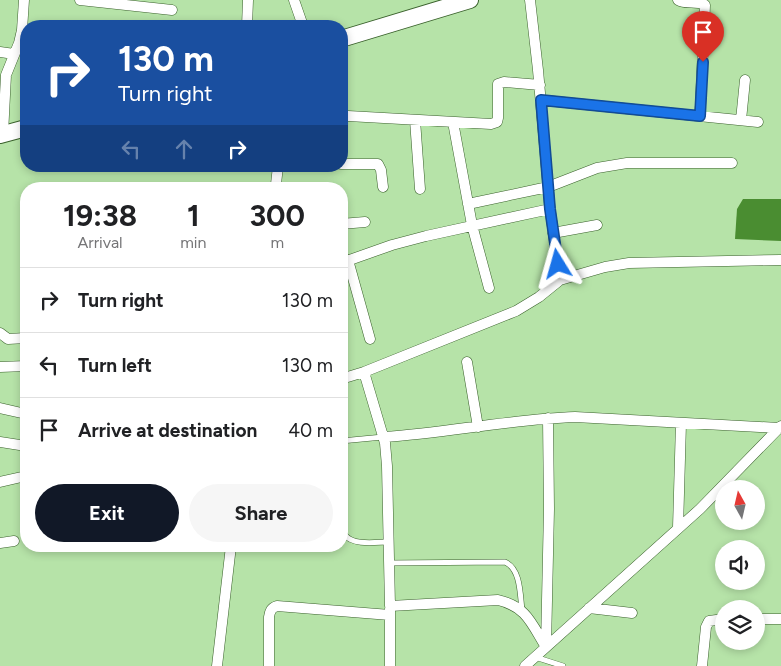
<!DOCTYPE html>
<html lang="en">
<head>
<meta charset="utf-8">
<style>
	:root { --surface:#fff; --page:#f6f6f6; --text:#202124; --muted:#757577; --line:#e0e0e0; --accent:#111827 }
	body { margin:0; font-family:Figtree,sans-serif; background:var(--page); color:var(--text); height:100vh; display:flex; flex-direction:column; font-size:19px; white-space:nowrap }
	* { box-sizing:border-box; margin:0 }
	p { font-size:16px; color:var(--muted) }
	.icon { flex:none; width:28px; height:28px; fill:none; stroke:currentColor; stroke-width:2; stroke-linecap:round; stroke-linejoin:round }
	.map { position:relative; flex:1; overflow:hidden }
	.panel { position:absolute; left:20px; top:182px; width:328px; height:370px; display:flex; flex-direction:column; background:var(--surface); border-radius:20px; box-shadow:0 2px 8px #0003 }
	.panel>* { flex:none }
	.hud { position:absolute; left:20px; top:20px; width:328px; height:152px; border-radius:20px; box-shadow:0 2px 8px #0003; background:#1a4fa0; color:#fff; overflow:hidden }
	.needle { width:32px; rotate:352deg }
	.fabs { position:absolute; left:715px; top:480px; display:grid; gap:10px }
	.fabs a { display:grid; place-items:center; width:50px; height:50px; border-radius:50%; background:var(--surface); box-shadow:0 2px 8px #0003; font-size:25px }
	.pin { position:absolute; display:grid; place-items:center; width:42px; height:42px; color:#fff; margin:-51px -21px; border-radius:50% 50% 50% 0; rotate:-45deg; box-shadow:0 0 5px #0007 }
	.pin .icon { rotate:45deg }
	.me { position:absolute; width:55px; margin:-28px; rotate:352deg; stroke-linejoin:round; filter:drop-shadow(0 0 4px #0008) }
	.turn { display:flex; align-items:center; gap:18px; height:105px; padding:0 15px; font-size:22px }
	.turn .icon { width:65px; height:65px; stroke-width:2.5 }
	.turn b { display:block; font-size:35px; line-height:42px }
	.lanes { display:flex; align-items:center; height:48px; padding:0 15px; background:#0003; justify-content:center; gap:25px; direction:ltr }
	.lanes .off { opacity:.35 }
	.eta { display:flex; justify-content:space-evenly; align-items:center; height:85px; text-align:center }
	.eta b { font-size:30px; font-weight:700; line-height:35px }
	.cta { display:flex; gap:10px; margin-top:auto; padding:10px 15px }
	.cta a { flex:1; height:58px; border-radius:30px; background:var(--accent); color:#fff; font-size:20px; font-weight:700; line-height:58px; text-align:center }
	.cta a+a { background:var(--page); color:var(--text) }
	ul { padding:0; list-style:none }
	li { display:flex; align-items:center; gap:15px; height:65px; padding:0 15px; border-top:1px solid var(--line) }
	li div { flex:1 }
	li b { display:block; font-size:19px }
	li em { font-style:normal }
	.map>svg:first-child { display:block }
</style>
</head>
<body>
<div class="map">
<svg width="781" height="666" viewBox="0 0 781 666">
	<rect width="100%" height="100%" fill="#b6e3a8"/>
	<path fill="#4a8d31" d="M743,199H781V241L735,239L737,209Z"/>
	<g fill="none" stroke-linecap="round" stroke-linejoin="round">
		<g stroke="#3a612c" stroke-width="6">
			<path id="lane" d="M341,441L383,437
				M341,511C342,518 341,528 345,535C353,546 377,542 388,542
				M389,563L505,562C521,569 520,595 522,610
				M535,657L563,666"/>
		</g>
		<g stroke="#3a612c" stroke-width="11">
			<path id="street" d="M80,0L172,10
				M294,0L303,26
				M530,0L538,70L550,209L560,280
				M678,0C686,5 697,0 705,5L700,116
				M247,26L248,0
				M0,52L14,54
				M541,100L758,122
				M348,116L491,124L497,122L498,118V84L504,82L540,85
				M415,120L420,189
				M741,120L745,80
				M453,122L472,225L489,288
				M3,134L6,75L19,43L22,30L24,0
				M341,164H378L381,170L383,187
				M277,189L276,184L278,166
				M468,204L548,187L597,168L627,163H732
				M341,224L365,222
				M553,233L597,225
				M348,260L370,339
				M341,263L392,245L426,236L550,209
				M0,333L8,339L26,338
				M467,362L478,427
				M0,367L26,366
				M364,372L385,443L387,466L390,606L498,600C527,607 531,623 546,647
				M341,379L364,372L516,311L539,297L560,280L605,267L629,263L781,260
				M0,408L26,414
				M384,437C447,433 511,419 575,417L779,428
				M0,442L26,446
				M0,482L26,476
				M678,528L681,423
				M0,543L14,541
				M589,608L632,613
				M390,609V666
				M756,619H781
				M546,646L549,509L548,418
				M217,666L231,546
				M269,666V617C270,611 271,608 277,606L390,615
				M525,666L700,509L781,426
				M702,666L706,627L709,621L724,619"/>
		</g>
		<g stroke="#3a612c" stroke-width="18">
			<path id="primary" d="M341,39L470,0
				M0,135L26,128"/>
		</g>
		<use href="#lane" stroke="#fff" stroke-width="5"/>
		<use href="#street" stroke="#fff" stroke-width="10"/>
		<use href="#primary" stroke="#fff" stroke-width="16"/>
	</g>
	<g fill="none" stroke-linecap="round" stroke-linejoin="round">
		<g stroke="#114b97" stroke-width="12">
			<path id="route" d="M558,264L550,209L541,100L700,116L703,62"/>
		</g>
		<use href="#route" stroke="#1a73e8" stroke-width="9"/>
	</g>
</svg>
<div class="fabs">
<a><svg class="needle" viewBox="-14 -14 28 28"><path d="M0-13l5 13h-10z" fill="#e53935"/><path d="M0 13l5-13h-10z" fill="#757577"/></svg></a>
<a><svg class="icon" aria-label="sound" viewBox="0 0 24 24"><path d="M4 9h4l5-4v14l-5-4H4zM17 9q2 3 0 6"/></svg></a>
<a><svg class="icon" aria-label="layers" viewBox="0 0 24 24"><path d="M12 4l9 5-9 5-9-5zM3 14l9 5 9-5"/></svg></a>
</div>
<div class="pin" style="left:703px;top:62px;background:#d93025"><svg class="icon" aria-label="arrive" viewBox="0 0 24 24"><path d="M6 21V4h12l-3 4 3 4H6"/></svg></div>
<svg class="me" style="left:558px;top:264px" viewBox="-20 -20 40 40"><path d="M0-17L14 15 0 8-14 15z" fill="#1a73e8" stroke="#fff" stroke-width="4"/></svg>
<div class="hud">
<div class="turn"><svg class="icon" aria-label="right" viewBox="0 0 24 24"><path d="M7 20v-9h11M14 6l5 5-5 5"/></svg><div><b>130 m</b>Turn right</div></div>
<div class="lanes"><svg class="icon off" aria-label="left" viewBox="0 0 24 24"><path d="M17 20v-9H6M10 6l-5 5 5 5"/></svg><svg class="icon off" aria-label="ahead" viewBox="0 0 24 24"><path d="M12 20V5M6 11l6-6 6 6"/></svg><svg class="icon" aria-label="right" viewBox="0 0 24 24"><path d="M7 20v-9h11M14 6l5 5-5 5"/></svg></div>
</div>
<section class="panel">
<div class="eta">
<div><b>19:38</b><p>Arrival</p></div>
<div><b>1</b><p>min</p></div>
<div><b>300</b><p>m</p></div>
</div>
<ul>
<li><svg class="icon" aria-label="right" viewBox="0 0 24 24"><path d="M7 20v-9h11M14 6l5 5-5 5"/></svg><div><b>Turn right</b></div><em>130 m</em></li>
<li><svg class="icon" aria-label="left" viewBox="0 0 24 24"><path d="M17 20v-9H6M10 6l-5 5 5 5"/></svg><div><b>Turn left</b></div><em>130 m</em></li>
<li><svg class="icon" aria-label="arrive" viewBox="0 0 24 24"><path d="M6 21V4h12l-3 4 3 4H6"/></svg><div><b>Arrive at destination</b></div><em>40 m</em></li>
</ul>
<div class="cta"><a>Exit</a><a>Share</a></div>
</section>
</div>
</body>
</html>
